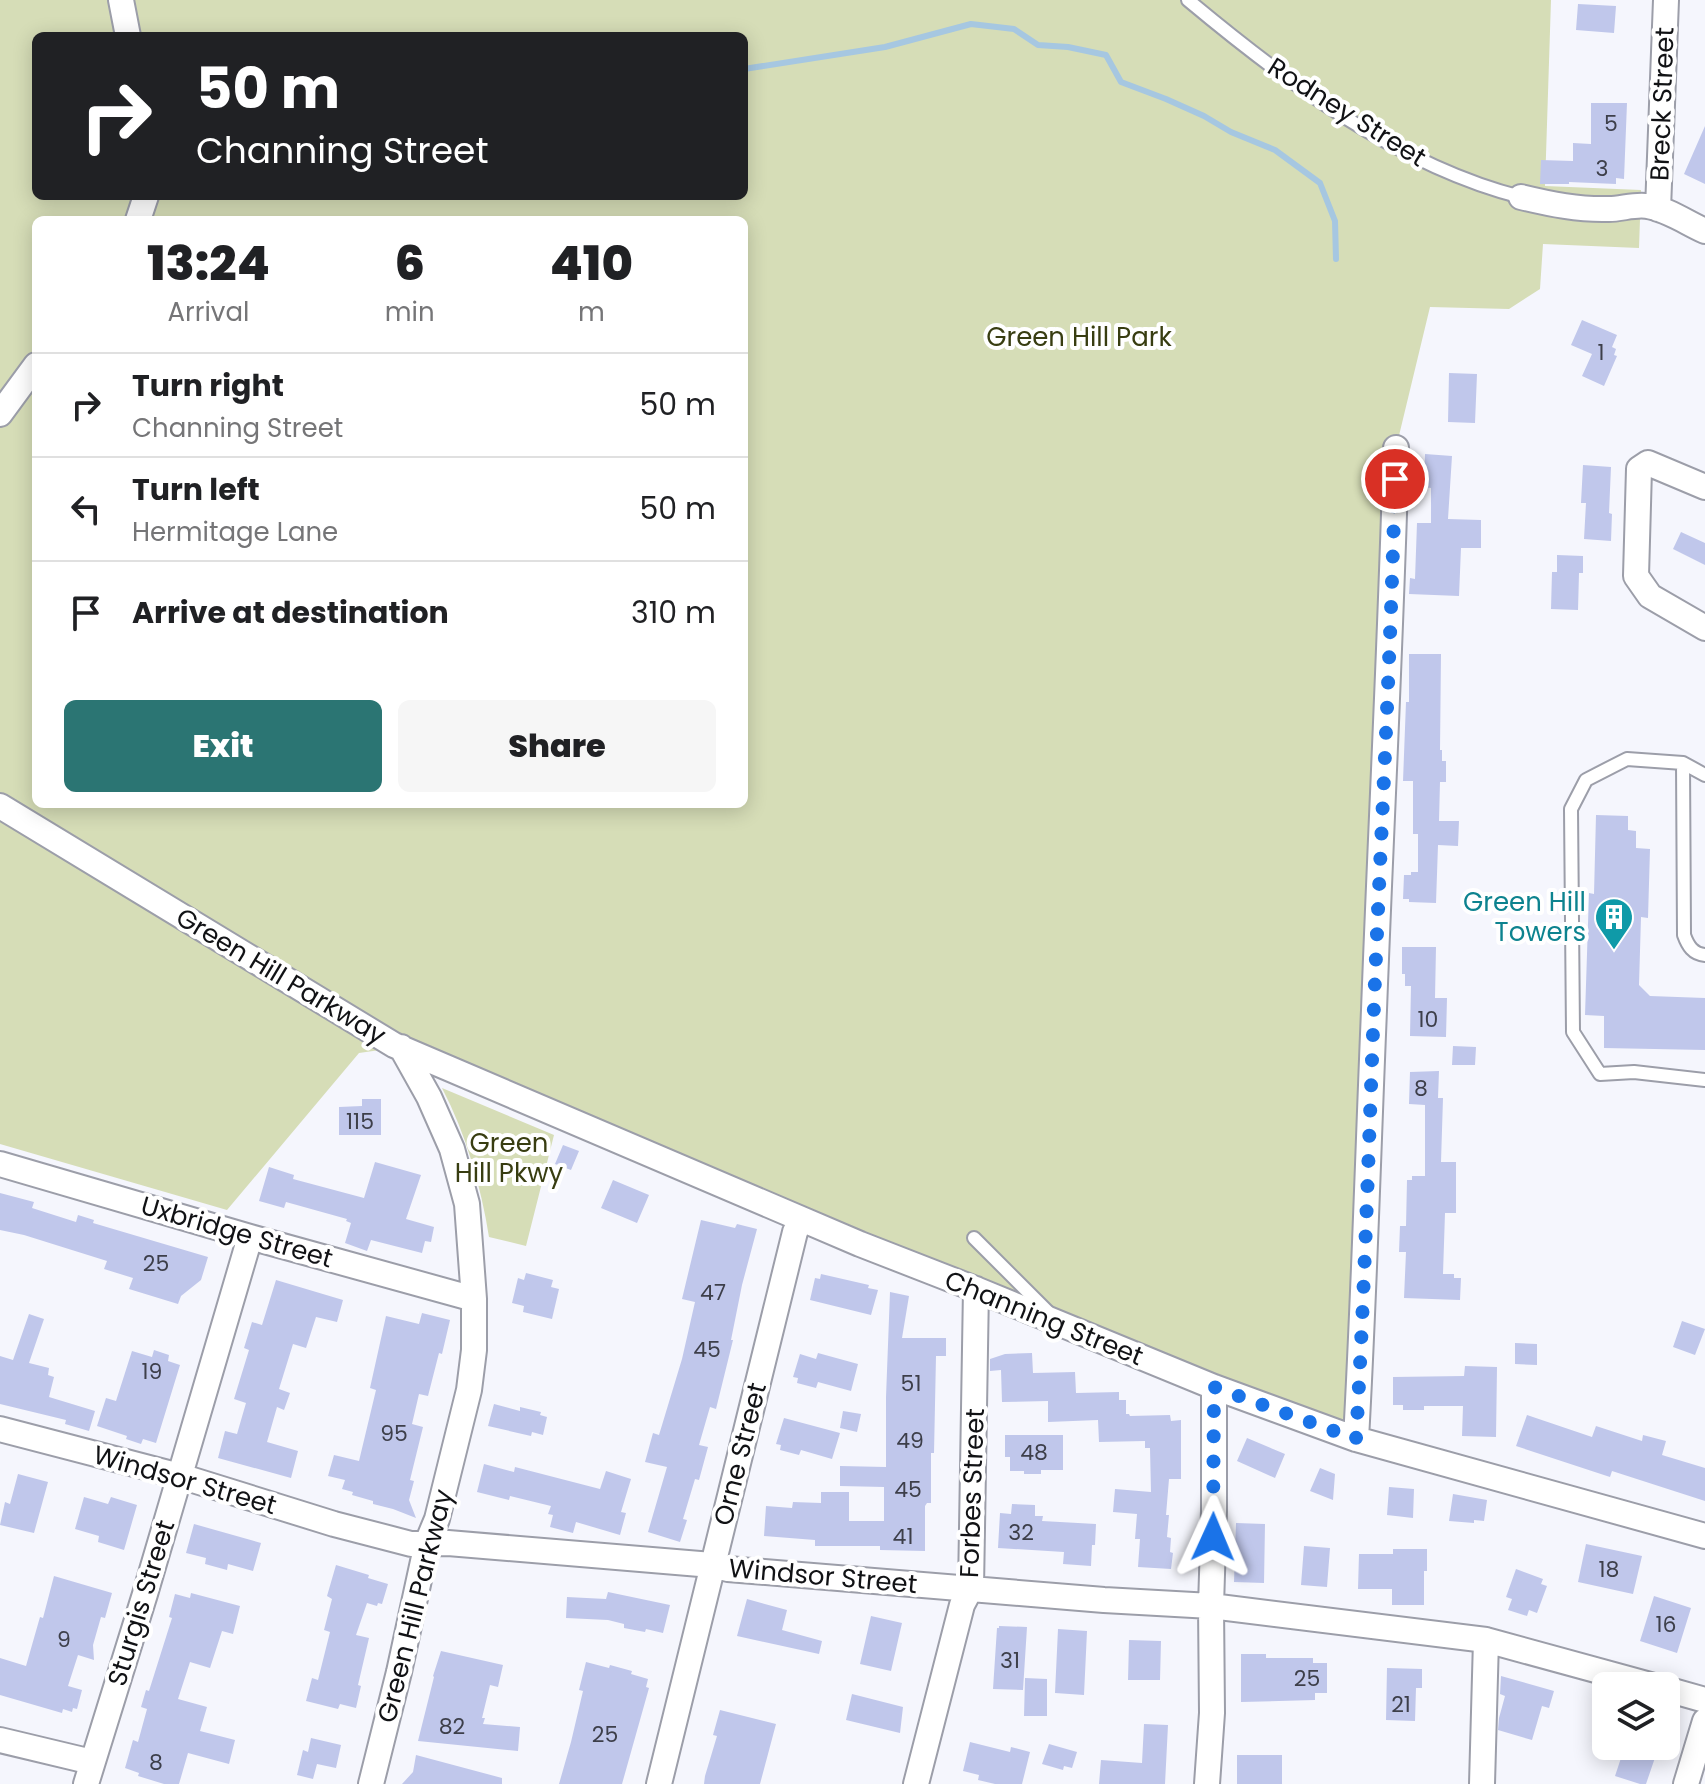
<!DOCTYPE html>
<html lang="en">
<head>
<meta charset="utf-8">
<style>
	:root { --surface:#fff; --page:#f6f6f6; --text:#202124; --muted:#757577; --line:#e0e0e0; --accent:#2b7573 }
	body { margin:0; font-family:Poppins,sans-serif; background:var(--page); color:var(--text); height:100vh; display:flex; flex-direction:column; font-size:30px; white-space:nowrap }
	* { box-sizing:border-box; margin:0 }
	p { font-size:26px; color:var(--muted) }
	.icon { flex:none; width:44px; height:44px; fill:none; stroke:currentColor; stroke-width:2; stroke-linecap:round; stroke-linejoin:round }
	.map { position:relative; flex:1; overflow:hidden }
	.sheet { position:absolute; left:32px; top:216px; width:716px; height:592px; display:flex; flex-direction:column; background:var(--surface); border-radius:12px; box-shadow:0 4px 20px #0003 }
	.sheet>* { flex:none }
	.hud { position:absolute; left:32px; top:32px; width:716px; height:168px; border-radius:12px; box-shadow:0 4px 20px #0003; background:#202124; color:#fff; overflow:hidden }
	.buttons { position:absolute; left:1592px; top:1672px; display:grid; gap:16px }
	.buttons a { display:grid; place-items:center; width:88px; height:88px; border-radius:12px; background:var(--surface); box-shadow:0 4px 20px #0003; font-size:40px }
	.pin { position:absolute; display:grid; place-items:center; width:68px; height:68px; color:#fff; margin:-34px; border:4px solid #fff; border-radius:50%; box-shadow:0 2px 8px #0007 }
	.me { position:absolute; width:88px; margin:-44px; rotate:1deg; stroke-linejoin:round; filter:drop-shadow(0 0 6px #0008) }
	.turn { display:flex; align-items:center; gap:28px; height:168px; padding:0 32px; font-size:36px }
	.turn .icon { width:104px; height:104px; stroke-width:2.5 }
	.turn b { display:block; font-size:56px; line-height:68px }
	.eta { display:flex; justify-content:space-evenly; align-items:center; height:136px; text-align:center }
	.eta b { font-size:48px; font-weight:800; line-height:56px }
	.cta { display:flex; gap:16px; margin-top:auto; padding:16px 32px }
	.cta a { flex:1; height:92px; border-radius:12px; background:var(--accent); color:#fff; font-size:32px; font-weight:800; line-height:92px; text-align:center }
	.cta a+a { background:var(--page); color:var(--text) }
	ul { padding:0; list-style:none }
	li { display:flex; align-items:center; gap:24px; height:104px; padding:0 32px; border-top:2px solid var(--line) }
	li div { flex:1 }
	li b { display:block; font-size:30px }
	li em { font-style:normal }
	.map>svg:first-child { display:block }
</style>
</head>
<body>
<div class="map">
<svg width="1705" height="1784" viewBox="0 0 1705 1784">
	<rect width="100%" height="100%" fill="#f5f6fd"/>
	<path fill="#d6ddb7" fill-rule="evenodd" d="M0,0H1551L1545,186L1641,190L1639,248L1543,244L1540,289L1509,309L1430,307L1396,448L1356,1439L401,1047L359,1053L227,1210L0,1144ZM36,36H744V196H36ZM36,220H744V804H36Z
		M442,1088L554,1135L526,1246L489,1237C481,1186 466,1134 442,1088Z"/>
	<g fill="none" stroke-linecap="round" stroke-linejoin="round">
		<path stroke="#a6c7e1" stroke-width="6" d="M744,69L885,47L971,24L1014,29L1038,45L1068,47L1106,55L1121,82L1166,99L1204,116L1231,132L1275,150L1320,183L1335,221L1336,259"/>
	</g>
	<path fill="#c0c7eb" d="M1578,4L1616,6L1614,33L1576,30Z
		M1591,103H1627L1624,179L1616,178V184L1569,182V184H1540L1541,160L1573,161V143L1591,144Z
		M1705,126V184L1684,174Z
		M1582,320L1617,335L1612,347L1616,349L1614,355L1617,356L1604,386L1582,376L1592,354L1571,345Z
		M1449,373L1477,374L1475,423L1448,422Z
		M1425,454L1452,456L1448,519L1481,520V548H1461L1459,596L1409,594L1410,578L1415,579L1417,523H1431V488L1424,487Z
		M1583,465L1611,467L1609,513L1612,514L1611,541L1584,539L1586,503H1581Z
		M1681,532L1705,543V565L1673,549Z
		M1557,555L1583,556V573H1579L1578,610L1551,609L1552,572H1557Z
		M1409,654H1441L1440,750H1442V761H1446V782H1440L1439,821H1459L1458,846L1438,845L1436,903L1409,902V899H1403L1404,875H1411V872H1418V834H1413V781H1403L1406,702H1409Z
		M1596,815L1628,816V830L1636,831V848L1650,849L1648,918L1641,917L1639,985L1650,996L1705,998V1050L1604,1048V1016L1585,1015L1589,893L1594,894Z
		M1402,947H1436L1435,998H1447L1446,1037L1410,1036L1411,986H1405V974H1402Z
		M1453,1046L1476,1047L1475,1065H1452Z
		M1439,1071L1438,1098H1443L1441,1162H1456V1213H1445L1443,1274H1454V1278H1461L1460,1300L1404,1298L1406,1252H1399L1400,1226H1406L1407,1180H1412V1176H1425V1105L1409,1104L1410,1072Z
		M362,1099H381V1135H339V1107L362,1106Z
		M563,1145L579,1151L571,1170L555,1164Z
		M375,1162L421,1175L406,1219L434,1227L431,1242L425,1241L422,1253L371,1240L367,1251L345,1243L351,1223L346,1221L347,1219L286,1202L284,1208L259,1201L269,1167L294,1175L293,1179L364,1198Z
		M613,1180L649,1195L637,1223L601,1208Z
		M0,1193L34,1202L32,1208L76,1222L78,1215L94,1220L93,1223L208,1257L201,1280L181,1296L178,1304L129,1289L133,1278L104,1269L107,1261L24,1235L0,1230Z
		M701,1220L735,1228L737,1224L757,1229L742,1285L731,1340H733L716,1409L710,1407L699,1445L708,1447L699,1480L695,1479L683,1519L687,1520L680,1542L648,1532L667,1467L645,1462L653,1433L659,1435L682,1359L695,1302L682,1299Z
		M526,1273L553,1280L551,1287L559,1289L552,1319L523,1312L524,1306L512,1303L518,1278L524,1280Z
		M821,1274L869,1285L868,1288L878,1290L871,1315L810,1300L815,1278L820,1279Z
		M276,1280L343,1300L337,1322L316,1317L306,1348L293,1344L279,1389L290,1393L284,1410L277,1407L267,1442L298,1451L291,1478L218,1458L225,1431L237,1434L246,1403L234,1399L249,1350L244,1348L252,1322L262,1325Z
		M890,1292L909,1296L902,1338H946V1356H936L934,1453H931V1503H927L925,1506V1551L880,1550V1546H815V1540L764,1536L766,1506L792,1508L793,1502L821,1503V1492H849V1521H884V1487L840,1486V1466L886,1467V1397Z
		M422,1313L450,1320L442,1354L439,1353L428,1396L419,1394L412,1424L423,1427L410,1480L414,1481L409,1500L416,1518L393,1509L373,1504V1501L352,1495L353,1492L342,1489L345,1480L328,1476L334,1455L359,1461L376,1390L370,1388L386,1316L419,1324Z
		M29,1314L44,1319L29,1363L49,1368L48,1375L54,1377L49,1397L95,1411L89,1431L65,1424L66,1420L0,1404V1356L13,1360Z
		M1682,1321L1705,1329L1695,1355L1673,1347Z
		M1515,1343L1537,1344V1365L1515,1364Z
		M154,1350L169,1355L168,1361L180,1365L156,1443L143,1439L141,1444L126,1439L127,1436L97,1426L106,1398L116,1401L132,1351L152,1357Z
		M818,1353L858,1364L851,1391L818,1382L816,1388L797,1383L798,1378L793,1377L800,1354L816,1359Z
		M1032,1353L1033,1373L1075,1372L1076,1393L1119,1392V1400H1126V1414H1129L1130,1416L1170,1415L1171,1421L1181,1420V1479H1169L1166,1515H1169L1167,1537L1171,1538L1170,1552L1173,1553L1171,1569L1138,1567L1140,1539H1135L1137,1514L1113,1512L1115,1489L1151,1492L1150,1448H1145V1441L1099,1442L1098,1420L1048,1422V1401L1002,1402L1001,1370L990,1371V1359L1005,1354Z
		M1465,1366L1497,1367L1496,1437L1462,1436L1463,1406H1424V1410H1403V1405H1393V1377L1464,1376Z
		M494,1404L520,1411V1407L541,1412L540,1415L547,1417L543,1435L532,1432L531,1436L488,1426Z
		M843,1411L861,1414L857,1432L840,1428Z
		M1527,1415L1592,1437L1596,1426L1642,1441L1643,1435L1666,1441L1662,1455L1705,1468V1501L1612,1471L1610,1477L1516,1446Z
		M784,1418L840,1433L832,1459L801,1450L799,1455L780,1450L781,1445L776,1444Z
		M1005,1435H1063V1470H1041V1474H1024V1471H1010V1457H1005Z
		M1247,1438L1285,1454L1275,1478L1237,1461Z
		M484,1464L514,1472L515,1467L600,1489L606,1471L631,1479L621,1512L626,1513L620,1535L576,1522L573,1533L550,1527L553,1515L548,1514L551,1506L510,1496L509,1500L477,1492Z
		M1320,1468L1335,1474L1333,1500L1310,1491Z
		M18,1474L48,1482L34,1533L0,1525L5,1502L10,1504Z
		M1389,1487L1414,1489L1413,1518L1387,1515Z
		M1453,1494L1487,1500L1484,1521L1474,1520V1523L1449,1521Z
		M84,1497L108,1504L111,1497L137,1505L124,1550L98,1542L99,1536L75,1529Z
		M1012,1504L1035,1505V1516H1043L1042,1521L1096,1524L1095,1545H1092L1091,1566L1063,1564L1064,1552L998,1548L1000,1513L1011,1514Z
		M1236,1523L1265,1524L1264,1583L1234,1582Z
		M194,1524L261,1543L253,1571L228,1564L227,1570L205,1564L206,1558L186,1553Z
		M1586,1544L1642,1556L1633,1594L1578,1582Z
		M1304,1546L1330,1548L1327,1587L1301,1585Z
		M1393,1549H1427V1571H1424V1605H1392V1589H1358L1359,1554H1393Z
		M336,1565L369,1575L368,1578L388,1584L382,1604L378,1603L377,1606L367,1603L356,1635L369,1638L358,1685L361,1686L356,1708L340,1704L338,1709L306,1701L312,1678L318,1680L330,1632L324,1630L332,1599L327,1596Z
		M1516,1569L1543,1579L1541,1584L1547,1586L1537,1613L1529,1610L1527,1616L1508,1610L1512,1599L1506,1597Z
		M54,1576L112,1593L105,1618L101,1617L93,1645L94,1660L78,1655L68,1686L82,1690L77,1709L73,1708L72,1712L63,1709L62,1713L0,1695V1658L26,1666L40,1617L43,1618Z
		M608,1592L670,1605L663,1633L646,1629L645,1632L624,1628V1624L608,1620L566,1618L567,1597L606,1599Z
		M191,1593L240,1606L233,1634L222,1631L210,1668L190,1662L178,1699L207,1707L200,1731L235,1740L229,1764L188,1753L179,1784H164L138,1776L139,1773L125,1768L133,1740L138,1742L147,1709L141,1707L146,1690L149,1691L172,1618L169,1617L175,1594L190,1598Z
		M1654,1596L1691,1608L1677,1653L1640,1641Z
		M747,1599L787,1610L782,1630L822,1641L819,1654L737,1636Z
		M871,1616L902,1623L891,1671L860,1664Z
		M999,1626L1027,1627L1023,1690L993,1689L997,1628H999Z
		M1058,1629L1087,1631L1084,1695L1055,1693Z
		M1129,1640L1161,1641L1160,1680H1128Z
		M441,1651L503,1665L498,1687L490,1685L482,1718H485L483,1724L520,1727L518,1751L418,1741L434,1677L433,1676Z
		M1241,1654H1266V1658H1313V1663H1327V1693H1315V1700L1241,1702Z
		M586,1662L609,1668L610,1665L632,1671L631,1674L648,1679L646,1687L649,1688L622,1784H559L571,1742L583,1691L579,1690Z
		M1387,1668L1422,1669V1688H1416L1415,1721L1386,1720Z
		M1501,1676L1554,1691L1549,1708L1542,1706L1532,1740L1498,1730L1499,1718L1505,1696L1500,1694Z
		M1025,1678L1047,1679V1716H1024Z
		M852,1694L903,1707L900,1733L846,1720Z
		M720,1710L776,1724L760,1784H704L705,1776L717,1736L713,1735Z
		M1144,1724L1168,1725L1165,1784H1099L1101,1760L1142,1763Z
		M311,1738L341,1745L336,1768L317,1764L313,1779L297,1775L303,1750L308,1752Z
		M970,1742L1010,1752L1011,1747L1030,1752L1022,1784H995L978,1780L979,1775L963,1771Z
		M1049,1744L1077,1752L1072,1768L1064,1766L1063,1770L1042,1764Z
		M1625,1746H1659L1646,1784H1640L1615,1776Z
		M416,1755L502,1778V1784H402L413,1772Z
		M1237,1755H1282V1784H1237Z"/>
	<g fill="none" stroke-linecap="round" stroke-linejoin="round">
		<g stroke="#9c9ea9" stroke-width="16">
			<path id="lane" d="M1188,0C1285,81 1398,166 1521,197
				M1683,763L1684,935C1688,946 1693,954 1705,955
				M1705,775L1683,763L1627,759L1586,780L1571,809L1573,1032L1600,1074L1634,1072L1705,1080
				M974,1238L1048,1312"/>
		</g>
		<g stroke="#9c9ea9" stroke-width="28">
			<path id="street" d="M121,0L128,36
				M1521,197C1550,204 1579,210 1609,209C1621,209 1635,204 1647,206C1667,209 1687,223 1705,231
				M1658,209L1666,0
				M138,220L146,196
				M0,414L36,365
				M1705,487L1648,463L1639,469L1636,576L1650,596L1705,628
				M0,806L394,1045L860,1244L973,1288L1214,1387L1356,1439L1705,1536
				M0,1164L250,1237L474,1299
				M0,1429L180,1476L334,1524L411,1544L448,1543L712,1565L728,1569L1104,1600L1211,1606L1486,1640L1654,1686
				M1356,1439C1364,1296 1368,1153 1374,1010C1381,823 1391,636 1396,448
				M1666,1689L1705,1700
				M0,1740L92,1762
				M86,1784L145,1594L250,1237
				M371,1784L399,1672L427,1543L437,1519L469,1390L474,1350V1299L467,1204L452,1149L429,1097L401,1047
				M659,1784L795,1232L801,1219
				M916,1784L962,1605L971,1588L976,1289
				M1207,1784L1212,1713L1211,1606L1214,1511V1387
				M1482,1784L1486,1640
				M1686,1784L1705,1721"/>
		</g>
		<use href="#lane" stroke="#fff" stroke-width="12"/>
		<use href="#street" stroke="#fff" stroke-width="24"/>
	</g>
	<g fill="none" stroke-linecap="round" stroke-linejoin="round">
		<path stroke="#1a73e8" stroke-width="14" stroke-dasharray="0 25.2" d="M1213,1537L1214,1387L1356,1439C1365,1286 1369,1133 1375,980C1382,813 1391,646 1395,479"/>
	</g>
	<defs>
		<g id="building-pin" transform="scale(2)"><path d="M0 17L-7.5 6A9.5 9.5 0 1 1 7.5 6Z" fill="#0f9aa8" stroke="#fff"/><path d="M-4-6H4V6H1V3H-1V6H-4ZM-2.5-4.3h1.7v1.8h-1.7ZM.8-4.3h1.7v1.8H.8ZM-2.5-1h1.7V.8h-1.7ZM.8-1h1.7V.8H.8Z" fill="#fff"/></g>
	</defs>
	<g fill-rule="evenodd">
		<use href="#building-pin" x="1614" y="917"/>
	</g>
	<g text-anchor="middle" stroke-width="8" stroke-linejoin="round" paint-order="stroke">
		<g font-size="22" fill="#3d3f4a">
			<text x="1611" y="131">5</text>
			<text x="1602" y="176">3</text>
			<text x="1601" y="360">1</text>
			<text x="1428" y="1027">10</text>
			<text x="1421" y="1096">8</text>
			<text x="360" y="1129">115</text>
			<text x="156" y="1271">25</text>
			<text x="713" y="1300">47</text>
			<text x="707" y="1357">45</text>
			<text x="152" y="1379">19</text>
			<text x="911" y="1391">51</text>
			<text x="394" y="1441">95</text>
			<text x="910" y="1448">49</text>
			<text x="1034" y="1460">48</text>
			<text x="908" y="1497">45</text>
			<text x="1021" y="1540">32</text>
			<text x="903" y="1544">41</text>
			<text x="1609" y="1577">18</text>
			<text x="1666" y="1632">16</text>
			<text x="64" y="1647">9</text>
			<text x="1010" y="1668">31</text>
			<text x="1307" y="1686">25</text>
			<text x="1401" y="1712">21</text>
			<text x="452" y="1734">82</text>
			<text x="605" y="1742">25</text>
			<text x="156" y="1770">8</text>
		</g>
		<g font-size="26" fill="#111215" stroke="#fff">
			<text transform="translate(1662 104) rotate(-88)" y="9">Breck Street</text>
			<text transform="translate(1347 112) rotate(32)" y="9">Rodney Street</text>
			<text transform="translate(281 976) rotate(31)" y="9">Green Hill Parkway</text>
			<text transform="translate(237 1232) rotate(16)" y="9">Uxbridge Street</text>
			<text transform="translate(1044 1318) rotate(22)" y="9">Channing Street</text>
			<text transform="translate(740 1454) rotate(-76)" y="9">Orne Street</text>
			<text transform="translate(185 1480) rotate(16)" y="9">Windsor Street</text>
			<text transform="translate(972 1493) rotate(-88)" y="9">Forbes Street</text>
			<text transform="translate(823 1576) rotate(5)" y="9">Windsor Street</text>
			<text transform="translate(141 1603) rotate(-73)" y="9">Sturgis Street</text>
			<text transform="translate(415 1606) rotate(-76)" y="9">Green Hill Parkway</text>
		</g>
		<g font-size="26" fill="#383d11" stroke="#fff">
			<text x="1079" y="346">Green Hill Park</text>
			<text x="509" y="1152">Green<tspan x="509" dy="30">Hill Pkwy</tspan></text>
		</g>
		<g font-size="26" fill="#0d838f" stroke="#fff" text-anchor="end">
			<text x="1586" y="911">Green Hill<tspan x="1586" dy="30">Towers</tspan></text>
		</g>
	</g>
</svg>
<div class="buttons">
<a><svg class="icon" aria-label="layers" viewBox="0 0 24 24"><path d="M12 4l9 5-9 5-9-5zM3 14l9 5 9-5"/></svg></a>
</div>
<div class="pin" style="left:1395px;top:479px;background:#d93025"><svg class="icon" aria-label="arrive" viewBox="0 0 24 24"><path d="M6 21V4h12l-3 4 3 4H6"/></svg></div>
<svg class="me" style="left:1213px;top:1537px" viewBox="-20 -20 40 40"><path d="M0-17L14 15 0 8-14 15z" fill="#1a73e8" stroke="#fff" stroke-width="4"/></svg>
<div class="hud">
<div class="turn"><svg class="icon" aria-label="right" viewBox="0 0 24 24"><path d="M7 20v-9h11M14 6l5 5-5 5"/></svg><div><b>50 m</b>Channing Street</div></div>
</div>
<section class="sheet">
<div class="eta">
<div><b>13:24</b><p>Arrival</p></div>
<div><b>6</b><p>min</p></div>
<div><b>410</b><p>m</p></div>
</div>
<ul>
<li><svg class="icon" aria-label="right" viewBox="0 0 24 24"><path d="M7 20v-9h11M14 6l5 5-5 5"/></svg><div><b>Turn right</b><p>Channing Street</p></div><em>50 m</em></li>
<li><svg class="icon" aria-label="left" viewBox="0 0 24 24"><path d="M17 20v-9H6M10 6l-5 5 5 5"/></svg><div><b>Turn left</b><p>Hermitage Lane</p></div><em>50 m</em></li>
<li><svg class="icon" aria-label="arrive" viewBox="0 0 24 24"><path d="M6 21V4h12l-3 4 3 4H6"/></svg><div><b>Arrive at destination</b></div><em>310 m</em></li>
</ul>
<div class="cta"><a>Exit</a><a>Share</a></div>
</section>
</div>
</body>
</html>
